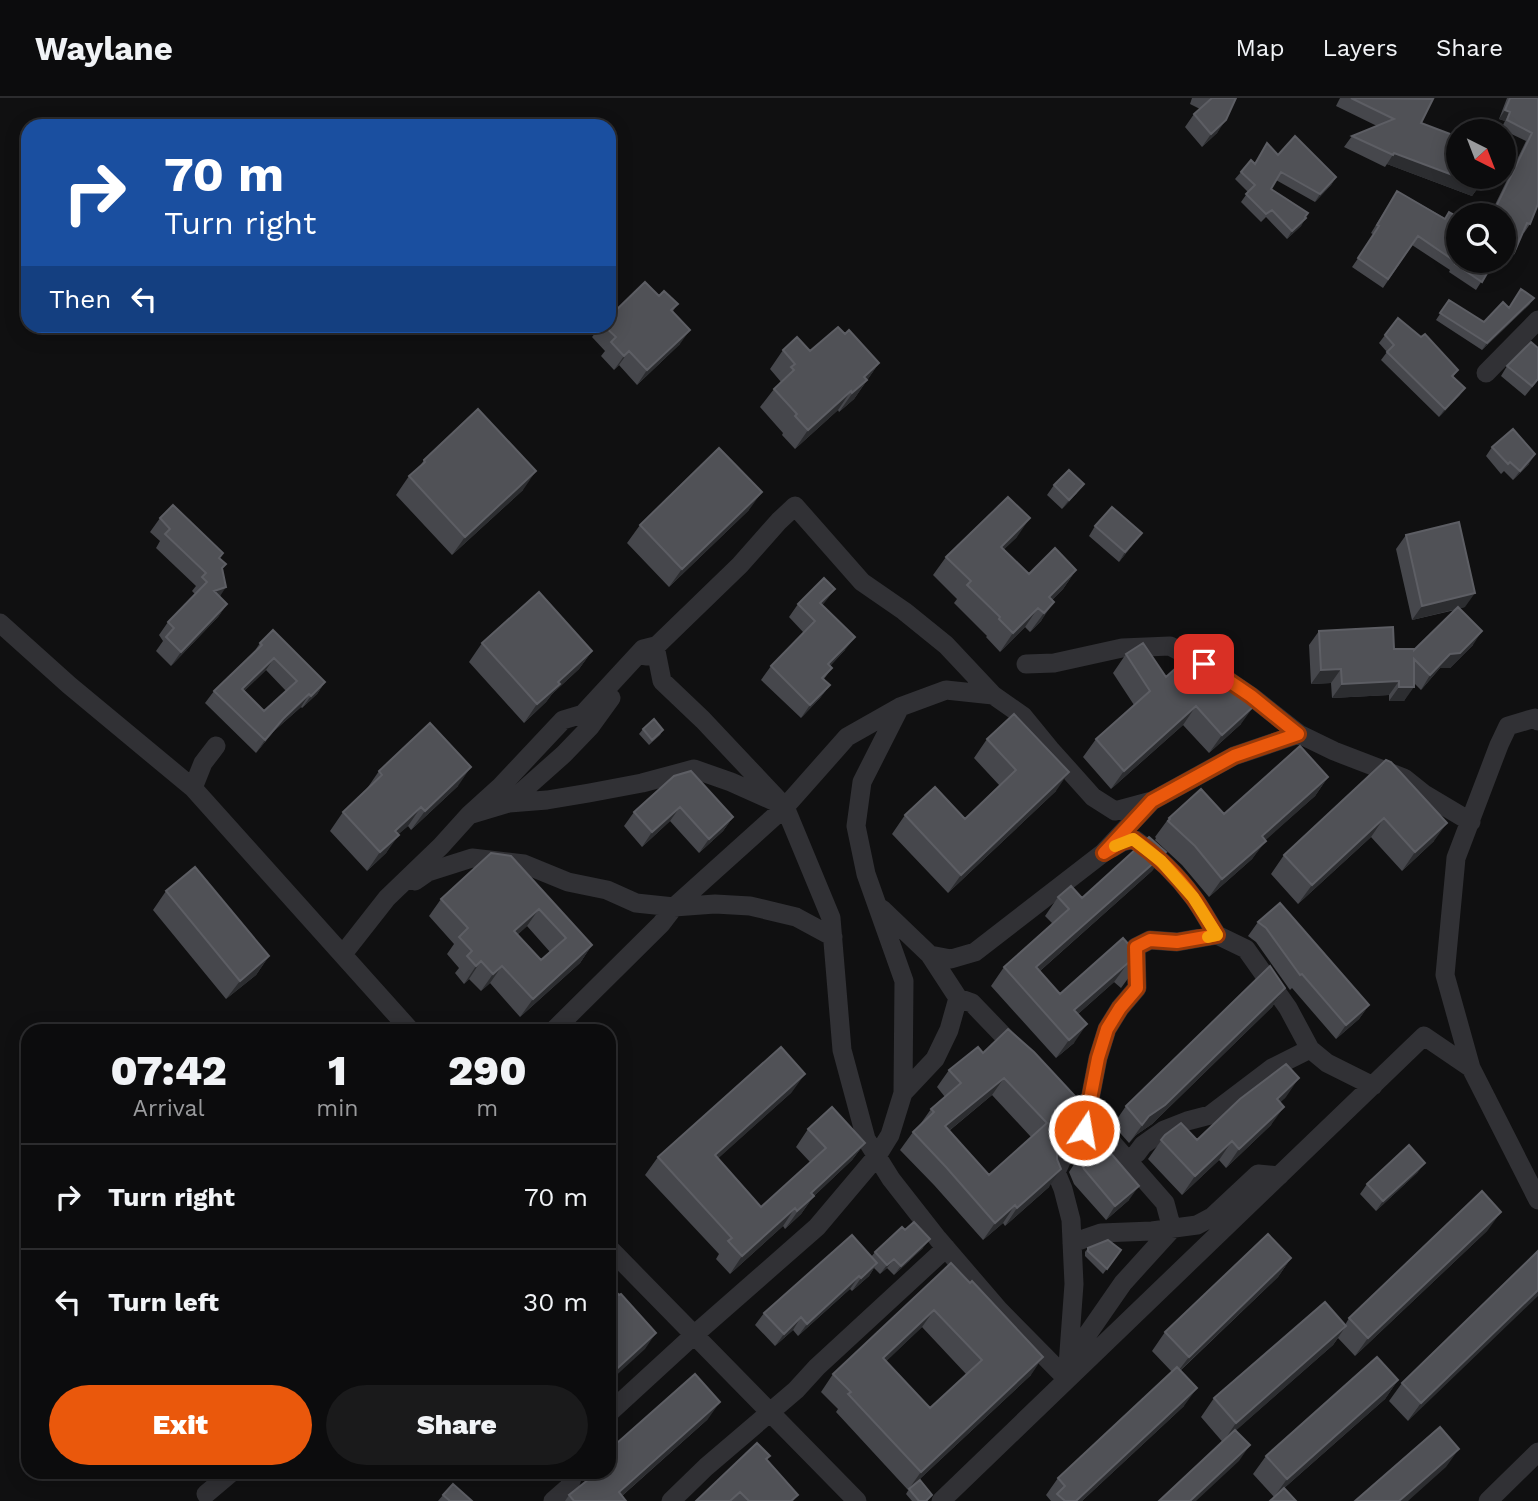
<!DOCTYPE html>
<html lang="en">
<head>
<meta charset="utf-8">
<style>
	:root { --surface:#0c0c0d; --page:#1a1a1b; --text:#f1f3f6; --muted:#9a9b9d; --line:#2c2c2e; --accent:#ea580c }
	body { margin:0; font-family:"Work Sans",sans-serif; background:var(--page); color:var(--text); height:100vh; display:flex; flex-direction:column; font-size:26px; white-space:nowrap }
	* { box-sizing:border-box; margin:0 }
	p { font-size:23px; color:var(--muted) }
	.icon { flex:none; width:38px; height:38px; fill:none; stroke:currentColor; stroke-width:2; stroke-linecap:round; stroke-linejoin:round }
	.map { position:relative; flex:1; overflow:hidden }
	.panel { position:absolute; left:21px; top:926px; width:595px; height:455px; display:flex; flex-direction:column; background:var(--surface); border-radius:21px; box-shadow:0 4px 18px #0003,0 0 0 2px var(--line) }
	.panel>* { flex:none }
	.guide { position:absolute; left:21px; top:21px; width:595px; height:214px; border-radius:21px; box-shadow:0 4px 18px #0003,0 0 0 2px var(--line); background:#1a4fa0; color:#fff; overflow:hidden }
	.needle { width:46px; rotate:138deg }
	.buttons { position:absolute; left:1446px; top:21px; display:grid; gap:14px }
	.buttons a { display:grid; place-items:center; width:70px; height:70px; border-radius:50%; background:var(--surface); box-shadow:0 4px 18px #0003,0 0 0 2px var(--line); font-size:35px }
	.pin { position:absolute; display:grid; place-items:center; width:60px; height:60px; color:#fff; margin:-30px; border-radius:14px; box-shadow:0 4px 10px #0006 }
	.me { position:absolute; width:77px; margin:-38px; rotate:12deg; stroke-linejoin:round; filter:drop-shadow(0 0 5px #0008) }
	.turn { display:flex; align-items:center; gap:24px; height:147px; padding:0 28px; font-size:32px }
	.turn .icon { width:91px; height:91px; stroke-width:2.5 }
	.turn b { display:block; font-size:49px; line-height:60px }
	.then { display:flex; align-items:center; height:66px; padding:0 28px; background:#0003; gap:14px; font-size:26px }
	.eta { display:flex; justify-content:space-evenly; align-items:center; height:119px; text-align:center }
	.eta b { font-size:42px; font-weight:800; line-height:49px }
	.action { display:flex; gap:14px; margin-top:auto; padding:14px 28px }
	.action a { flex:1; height:80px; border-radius:42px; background:var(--accent); color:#fff; font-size:28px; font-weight:800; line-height:80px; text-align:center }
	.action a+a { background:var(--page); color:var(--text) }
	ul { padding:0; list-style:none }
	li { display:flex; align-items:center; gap:21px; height:105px; padding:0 28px; border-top:2px solid var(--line) }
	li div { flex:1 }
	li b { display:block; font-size:26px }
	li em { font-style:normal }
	header { display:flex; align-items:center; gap:42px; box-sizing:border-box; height:98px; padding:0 35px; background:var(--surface); border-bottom:2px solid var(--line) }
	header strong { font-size:33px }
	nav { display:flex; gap:38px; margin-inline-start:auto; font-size:24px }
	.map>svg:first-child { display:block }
</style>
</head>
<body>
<header>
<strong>Waylane</strong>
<nav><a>Map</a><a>Layers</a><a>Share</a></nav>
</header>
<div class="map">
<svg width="1538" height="1403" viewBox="0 0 1538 1403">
	<rect width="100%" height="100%" fill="#101011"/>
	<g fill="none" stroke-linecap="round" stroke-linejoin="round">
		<path stroke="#313135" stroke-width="19" d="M1486,275L1538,222
			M0,525L69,587L193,690L411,933
			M646,558L740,467L779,423L795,408L862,484L904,513L946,547L993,597L1023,618L1050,651L1093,699L1115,713L1152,703L1234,658L1299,636L1334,653L1404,680L1424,696L1471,724
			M1026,566L1054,565L1122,550L1170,548L1204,566L1251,598L1299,636
			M193,690L203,665L216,648
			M509,705L547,702L589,695L642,685L694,671L731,684L778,705
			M469,717L501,688L563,622L583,616L643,551L655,548L662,583L703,622L785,709L831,820L842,952L866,1041L891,1081L938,1141L999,1212L1067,1281L1074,1186L1071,1122L1063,1091L1056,1074L1062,1061L1071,1053L1084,1032L1098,960L1107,931L1120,910L1137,890L1136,849L1150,842L1177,844L1217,837L1246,851L1288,910L1310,951L1327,965L1373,988
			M1112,750L1122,744L1134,741C1156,757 1177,777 1193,799C1202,811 1209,825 1217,837
			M415,783L428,774L472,760L524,766L568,784L607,792L636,805L674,809L715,806L750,808L796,819L833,839
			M882,811L930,857L951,861L975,854L1103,755L1151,704
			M343,856L387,800L441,748L469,717L509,705L564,656L590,629L611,600
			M958,900L972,905L1020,955
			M553,933L661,826L674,809L785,709L847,639L900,609L946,592L993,597
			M1471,970L1445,877L1456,760L1499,647L1508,628L1535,620L1538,623
			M903,995L935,961L949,932L958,900L930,857
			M1128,1062L1137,1055L1143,1047L1164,1032L1187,1023L1210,1017L1272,970L1310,951
			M1072,1145L1101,1135L1152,1133L1197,1127L1212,1119L1258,1076L1279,1078
			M609,1150L857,1403
			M1074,1264L1080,1247L1123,1185L1172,1131L1165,1105L1093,1023L1081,1011
			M609,1315L694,1237L817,1129L877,1058L890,1037L903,995L904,883L866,776L856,728L862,684L900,609
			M206,1396L232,1374
			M553,1403L569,1389L574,1374
			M671,1403L706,1369L796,1292L817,1269L946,1150
			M941,1403L1424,938L1471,970L1538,1102
			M1488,1403L1538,1354"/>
	</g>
	<path fill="#46474c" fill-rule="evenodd" d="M1192,0H1236L1217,35L1202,49L1185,29L1194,16L1200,11L1190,6Z
		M1340,0H1432L1421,25L1458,79L1480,87L1472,98L1387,66L1385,69L1344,49L1352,38L1377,28L1336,8Z
		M1507,0H1538L1530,126L1524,135L1523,134L1508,164L1503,162V117H1490L1526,43L1501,31L1505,23L1499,21Z
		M1267,45L1278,57L1336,79L1331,87L1315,104L1276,82L1271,91L1305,119L1301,128L1287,141L1266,119L1261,124L1241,104L1248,94L1235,81L1241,74L1255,66Z
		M1397,93L1445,120L1449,114L1458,163H1497L1494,167H1492L1476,192L1449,174L1450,172L1412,147L1383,190L1352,169L1374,137L1371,135Z
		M659,198L678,206L673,213L680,246L637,287L619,267L614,272L601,258L605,253L592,239L601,228H609Z
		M1449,202L1484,224L1509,209L1530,206L1482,252L1436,222Z
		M1398,220L1458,272L1453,279L1465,290L1459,298L1439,319L1381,262L1387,254L1379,245Z
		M845,236L879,265L854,301L839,314L838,312L795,351L782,337L783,335L760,309L774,291L781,284L770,271L783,252L810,253Z
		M1538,250V282L1525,298L1501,278L1507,268Z
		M1492,349L1529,366L1513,382L1504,373L1501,376L1486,358Z
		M424,362L523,392L452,457L396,397L409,378L418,371Z
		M1054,387L1077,395L1062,411L1047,397Z
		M749,412L669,489L627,445L640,427Z
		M160,420L223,455L219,460L223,471L220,499L227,506L218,519L171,568L156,553L163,543L159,537L168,524L195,496L192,493L196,488L156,450L160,443L150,434Z
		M1095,428L1135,444L1119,464L1089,438Z
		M1406,437L1465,509L1460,510L1473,547L1450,570H1440L1421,592L1414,585L1404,603H1389V597L1332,600L1331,585L1311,586L1309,547L1319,533L1394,551L1414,552L1455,512L1412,522L1396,451Z
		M1017,439L1004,451L1029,476L1076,472L1063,491L1052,502L1041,523L1030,534L1025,529L1000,554L986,539L987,538L954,505L957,501L933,477L946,459Z
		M835,491L822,507L845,552L830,568L832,570L824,581L830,587L820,600L801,620L761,582L771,568L804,535L789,519L798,506Z
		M260,545L325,584L317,596L302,610L301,609L274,633L256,655L205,605L214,593L252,557ZM266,572L286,593L264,613L244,593Z
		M482,545L592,553L579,571L552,596L546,604L524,625L469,564Z
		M1126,556L1166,579L1241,626L1209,655L1183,627L1111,691L1083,659L1096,641L1134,607L1113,575Z
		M643,631L663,632L660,637L649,647L639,636Z
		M987,641L1056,693L948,795L892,736L905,717L965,721L1000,688L974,660Z
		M1386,662L1434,743L1402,773L1371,739L1298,806L1271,776L1284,757Z
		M379,673L458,688L411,732L408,728L398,736L386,755L367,773L330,733L343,714L366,692Z
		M674,678L733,719L723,733L699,755L670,723L642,749L624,728L634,714Z
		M1328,679L1315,698L1265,742L1252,761L1209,799L1182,767L1155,742L1156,740L1155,739L1169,720L1224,716Z
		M491,755L592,847L580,865L520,919L490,885L481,893L469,881L464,886L455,875L459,870L447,856L454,846L429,818L441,801ZM527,828L550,854L541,862L517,837Z
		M1153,772L1040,873L1060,896L1123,840L1138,867L1121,890L1114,884L1078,916L1074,945L1056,960L991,888L1004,869L1053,826L1045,818L1058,799L1082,800Z
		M166,793L269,858L256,877L226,901L153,812Z
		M1258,824L1369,907L1359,921L1336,941L1292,890L1290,892L1256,844L1248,838Z
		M1285,890L1272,909L1152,1026L1136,1037L1129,1045L1113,1027L1126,1008Z
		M1008,931L1062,1045L1057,1051L1049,1089L1005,1128L1003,1125L983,1142L934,1087L900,1052L913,1034L919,1028L931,1011L945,999L937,989L949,972L983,955ZM992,997L1031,1039L989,1077L949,1033Z
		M792,994L718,1060L761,1109L810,1064L796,1049L808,1031L865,1045L852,1062L813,1099L801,1116L785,1131L783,1128L730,1176L716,1161L719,1156L645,1077L658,1059Z
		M1286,999L1280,1004L1271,1027L1226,1070L1219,1062L1182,1097L1148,1061L1165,1037L1197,1042Z
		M1082,1054L1129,1102L1106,1122L1074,1086L1069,1074Z
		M1418,1074L1376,1113L1360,1096L1367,1086Z
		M1488,1132L1355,1258L1338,1240L1333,1247L1236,1332L1239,1363L1201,1319L1214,1300L1345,1227L1349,1220Z
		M923,1150L894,1177L887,1170L880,1176L874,1170L869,1178L852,1193L850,1191L798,1238L793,1232L775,1248L755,1227L764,1215L871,1159L875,1154Z
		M1088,1150L1121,1152L1103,1176L1085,1158V1154Z
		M1538,1153L1408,1323L1389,1303L1402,1285Z
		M1291,1160L1278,1179L1180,1273L1184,1308L1082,1403H1051L1046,1397L1058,1380L1172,1274L1152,1253L1165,1234Z
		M951,1165L1031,1277L908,1392L836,1314L838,1311L821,1294L833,1276ZM922,1229L966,1276L930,1310L886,1263Z
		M1398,1282L1385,1301L1274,1399L1253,1376L1266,1358Z
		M708,1321L622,1398L626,1403H565L569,1397L609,1374V1352Z
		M770,1358L767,1362L798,1397L793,1403H696Z
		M909,1391L928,1403H912L906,1396Z
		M443,1397L472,1403H438Z"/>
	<path fill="#2c2d30" d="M1505,12L1510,14L1505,23L1499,21Z
		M1226,22L1217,35L1202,49L1211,36Z
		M1394,55L1480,87L1472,98L1387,66Z
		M1336,79L1331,87L1315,104L1320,96Z
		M1306,120L1301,128L1287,141L1292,133Z
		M1503,151L1514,155L1508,164L1503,162Z
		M1534,200L1530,206L1482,252L1487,245Z
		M690,232L680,246L637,287L647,272Z
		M629,253L619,267L614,272L624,258Z
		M879,265L854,301L839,314L864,279Z
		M1465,290L1459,298L1439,319L1445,311Z
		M851,293L838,312L795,351L808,332Z
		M1535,356L1529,366L1513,382L1520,373Z
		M536,373L523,392L452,457L465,439Z
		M1084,386L1077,395L1062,411L1069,402Z
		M762,394L749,412L669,489L682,471Z
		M1030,420L1017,439L988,467L1001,449Z
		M1142,435L1135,444L1119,464L1125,454Z
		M1076,472L1063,491L1041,513L1049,499Z
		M226,489L217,503L214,493Z
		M835,491L825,504L811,518L820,505Z
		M1475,495L1465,509L1412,522L1422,508Z
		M1054,504L1041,523L1030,534L1044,515Z
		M227,506L218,519L171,568L181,554Z
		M1038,510L1025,529L1000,554L1013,535Z
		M1482,533L1473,547L1450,570H1440L1421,592L1430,577L1450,556Z
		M855,539L845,552L819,579L828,566Z
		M592,553L579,571L552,596L546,604L524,625L537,606L558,584Z
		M274,560L266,572L233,604L242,591Z
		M1341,571L1331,585L1311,586L1321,572Z
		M1399,583L1389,597L1332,600L1342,586Z
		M325,584L317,596L302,610L311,598Z
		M830,587L820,600L801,620L810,607Z
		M1399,589H1414L1404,603H1389Z
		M309,596L301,609L274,633L256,655L265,642L283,621Z
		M1196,608L1183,627L1111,691L1124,673Z
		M1254,608L1241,626L1209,655L1222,637Z
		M471,669L458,688L411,732L425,713Z
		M1069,674L1056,693L948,795L961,777Z
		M1328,679L1315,698L1249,757L1262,738Z
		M421,709L408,728L382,751L395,733Z
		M680,709L670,723L642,749L652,734Z
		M733,719L723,733L699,755L709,741Z
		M1384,720L1371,739L1298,806L1312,787Z
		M1447,725L1434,743L1402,773L1415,754Z
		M399,737L386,755L367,773L380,754Z
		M1266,743L1252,761L1209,799L1222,781Z
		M1166,754L1153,772L1023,888L1036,869Z
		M539,811L527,828L502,851L514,833Z
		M592,847L580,865L520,919L533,901Z
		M269,858L256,877L226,901L240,883Z
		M481,863L469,881L464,886L476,868Z
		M1128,865L1114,884L1061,931L1074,912Z
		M502,868L490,885L481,893L493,876Z
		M1285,890L1272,909L1152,1026L1136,1037L1129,1045L1149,1018Z
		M1369,907L1359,921L1336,941L1346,927Z
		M1087,926L1074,945L1056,960L1069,942Z
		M805,976L792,994L702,1075L715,1057Z
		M1004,980L992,997L933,1046L945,1028Z
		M1299,980L1286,999L1264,1020L1277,1001Z
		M1284,1009L1271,1027L1226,1070L1239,1051Z
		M1074,1028L1062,1045L1051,1055L1063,1038Z
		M1232,1043L1219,1062L1182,1097L1195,1078Z
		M865,1045L852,1062L813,1099L801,1116L785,1131L811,1095Z
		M1425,1065L1418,1074L1376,1113L1383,1103Z
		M1061,1071L1049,1089L1005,1128L1017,1110Z
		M1139,1088L1129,1102L1106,1122L1115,1108Z
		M1015,1107L1003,1125L983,1142L995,1125Z
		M795,1110L783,1128L730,1176L742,1158Z
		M1501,1114L1488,1132L1355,1258L1368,1240Z
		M930,1141L923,1150L894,1177L901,1168Z
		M1291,1160L1278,1179L1175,1277L1189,1259Z
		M894,1161L887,1170L880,1176L887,1167Z
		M877,1165L869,1178L852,1193L861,1180Z
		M859,1178L850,1191L798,1238L807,1226Z
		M1538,1192V1198L1408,1323L1421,1305Z
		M934,1212L922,1229L871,1278L883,1260Z
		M801,1219L793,1232L775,1248L784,1236Z
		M1346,1228L1333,1247L1223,1344L1236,1325Z
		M656,1235L645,1251L609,1284V1278Z
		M1043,1259L1031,1277L908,1392L921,1374Z
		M1398,1282L1385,1301L1274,1399L1287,1381Z
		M1197,1290L1184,1308L1082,1403H1076Z
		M720,1304L708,1321L616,1403L619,1394Z
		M1250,1347L1239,1363L1196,1403H1190Z
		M1459,1351L1446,1369L1408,1403H1399Z"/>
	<path fill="#505156" stroke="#5d5e64" stroke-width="2" fill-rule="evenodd" d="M1212,0H1236L1226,22L1211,36L1194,16Z
		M1351,0L1433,1L1421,25L1458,39V79L1394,55L1393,57L1352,38L1394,21Z
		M1510,0H1538V106L1530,126L1527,125L1514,155L1503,151V117H1492L1532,35L1507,22L1510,14L1505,12Z
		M1295,38L1336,79L1320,96L1281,74L1271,91L1308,115L1305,119L1306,120L1292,133L1272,112L1266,116L1246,96L1255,87L1241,74L1251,62L1255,66L1267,45L1278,57Z
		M1458,79H1484L1480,87Z
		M1397,93L1445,121L1449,114L1458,119V163H1494L1482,184L1455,166L1456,164L1418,138L1388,181L1358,160L1379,128L1377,127Z
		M645,184L659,198L664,193L678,206L671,212L690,232L647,272L629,253L624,258L611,244L616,239L604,228H609V219Z
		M1521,191L1534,200L1487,245L1440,215L1449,202L1484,224L1503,204L1509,210Z
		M1398,220L1421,239L1425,236L1458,272L1452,278L1465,290L1445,311L1387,254L1394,247L1385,237Z
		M838,229L845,236L849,232L879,265L864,279L867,282L852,295L851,293L808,332L795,318L797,316L774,291L794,272L791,269L795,266L783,252L797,239L810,253Z
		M1531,244L1538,250V281L1532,288L1507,268Z
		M478,311L536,373L465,439L409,378L425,364L424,362Z
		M1513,331L1535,356L1520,373L1510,364L1508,366L1492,349Z
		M719,350L762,394L682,471L640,427Z
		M1069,372L1084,386L1069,402L1054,387Z
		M1008,399L1030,420L1001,449L1029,476L1055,450L1076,472L1049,499L1054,504L1044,515L1038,510L1013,535L999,521L1000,519L967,487L971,483L946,459Z
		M173,407L223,455L219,460L226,466L222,470L226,489L214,493L227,506L181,554L166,539L174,530L168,524L207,484L202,479L206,475L165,436L170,431L160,420Z
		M1112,409L1142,435L1125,454L1095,428Z
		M1459,424L1475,495L1422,508L1406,437Z
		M824,480L835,491L820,505L855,539L828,566L832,570L822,580L830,587L810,607L771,568L815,523L798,506Z
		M539,494L592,553L558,584L560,586L537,606L482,545Z
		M1458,509L1482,533L1460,555L1450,556L1430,577L1414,561V589H1399V583L1342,586L1341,571L1321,572L1319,533L1393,529L1394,551H1414V552Z
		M273,532L325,584L311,598L309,596L283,621L265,642L214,593L262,547L260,545ZM274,560L297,583L264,613L242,591Z
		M1143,545L1166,579L1197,551L1210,558L1254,608L1222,637L1196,608L1124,673L1096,641L1150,593L1126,556Z
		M1014,616L1069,674L961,777L905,717L935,689L965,721L1016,672L987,641Z
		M654,621L663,632L652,642L643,631Z
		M430,625L471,669L425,713L421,709L395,733L399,737L380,754L343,714L382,677L379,673Z
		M1300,648L1328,679L1262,738L1266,743L1222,781L1195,748L1168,723L1170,721L1169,720L1201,691L1224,716Z
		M1386,662L1391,664L1447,725L1415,754L1384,720L1312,787L1284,757Z
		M691,673L733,719L709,741L680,709L652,734L634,714L674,678Z
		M1149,739L1166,754L1036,869L1060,896L1123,840L1137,856L1138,867L1134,872L1128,865L1074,912L1087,926L1069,942L1004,869L1069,811L1058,799L1071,788L1082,800Z
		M491,755L511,758L592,847L533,901L502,868L493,876L481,863L476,868L467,858L472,853L459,839L468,830L441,801ZM539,811L566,840L541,862L514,833Z
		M195,769L269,858L240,883L166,793Z
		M1280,805L1369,907L1346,927L1302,876L1300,877L1266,830L1258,824Z
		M1270,868L1285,890L1165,1007L1149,1018L1142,1027L1126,1008Z
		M1008,931L1034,954L1085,1009L1074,1028L1063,1038L1057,1051V1061L1061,1071L1017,1110L1015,1107L995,1125L946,1069L913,1034L934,1014L931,1011L961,985L949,972L978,949L983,955ZM1004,980L1047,1025L989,1077L945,1028Z
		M781,949L805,976L715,1057L761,1109L826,1050L808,1031L832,1009L865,1045L811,1095L814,1098L797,1113L795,1110L742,1158L728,1143L732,1140L658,1059Z
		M1286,966L1299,980L1277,1001L1284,1009L1239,1051L1232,1043L1195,1078L1161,1042L1165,1037L1181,1025L1197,1042L1240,1001Z
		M1096,1038L1139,1088L1115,1108L1084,1071L1079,1060L1082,1054L1089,1048Z
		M1409,1047L1425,1065L1383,1103L1367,1086Z
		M1482,1093L1501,1114L1368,1240L1349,1220Z
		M914,1124L930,1141L901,1168L894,1161L887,1167L875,1154L902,1129L905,1132Z
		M1268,1136L1291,1160L1189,1259L1165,1234Z
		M852,1137L877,1165L861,1180L859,1178L807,1226L801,1219L784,1236L764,1215Z
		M1108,1142L1121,1152L1107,1171L1088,1153V1150Z
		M1538,1153V1192L1421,1305L1402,1285Z
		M951,1165L970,1185L972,1183L1043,1259L921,1374L848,1296L851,1294L833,1276ZM934,1212L982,1262L930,1310L883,1260Z
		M609,1187L619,1197L621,1196L656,1235L609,1278V1244L613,1241L609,1236Z
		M1325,1204L1346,1228L1236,1325L1214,1300Z
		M1377,1259L1398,1282L1287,1381L1266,1358Z
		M1177,1269L1197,1290L1076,1403H1065L1057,1396L1065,1388L1058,1380Z
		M695,1276L720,1304L619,1394L626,1403H574L569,1397L589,1381L594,1374H609V1361L613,1357L609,1352Z
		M1440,1329L1459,1351L1399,1403H1355Z
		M1235,1332L1250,1347L1190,1403H1159Z
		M757,1345L770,1358L766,1361L798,1397L791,1403H749L740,1394L730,1403H696Z
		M920,1382L932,1397L926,1403H919L909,1391Z
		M453,1386L472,1403H450L443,1397Z
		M1284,1390L1296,1403H1270Z"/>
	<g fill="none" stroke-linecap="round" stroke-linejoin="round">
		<g stroke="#983908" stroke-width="18">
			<path id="route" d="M1084,1032L1098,960L1107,931L1120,910L1137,890L1136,849L1150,842L1177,844L1217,837C1209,825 1202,811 1193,799C1177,777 1156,757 1133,741L1122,744L1104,755L1152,703L1234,658L1298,636L1251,598L1204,566"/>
		</g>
		<use href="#route" stroke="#ea580c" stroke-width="12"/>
		<path stroke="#f59e0b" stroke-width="12" d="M1115,748L1133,741L1161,763L1193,799L1217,837L1208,839"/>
	</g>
</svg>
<div class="buttons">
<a><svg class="needle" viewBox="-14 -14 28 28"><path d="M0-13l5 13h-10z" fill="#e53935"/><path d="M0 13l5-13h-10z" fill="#9a9b9d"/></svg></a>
<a><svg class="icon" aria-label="search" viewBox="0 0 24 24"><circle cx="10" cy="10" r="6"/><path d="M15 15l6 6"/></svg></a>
</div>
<div class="pin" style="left:1204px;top:566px;background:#d93025"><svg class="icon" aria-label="arrive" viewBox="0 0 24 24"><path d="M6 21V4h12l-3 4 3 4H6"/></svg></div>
<svg class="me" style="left:1084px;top:1032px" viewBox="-20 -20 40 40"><circle r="17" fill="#ea580c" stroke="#fff" stroke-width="3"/><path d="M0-11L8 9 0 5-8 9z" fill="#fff"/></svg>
<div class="guide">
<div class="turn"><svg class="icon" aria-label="right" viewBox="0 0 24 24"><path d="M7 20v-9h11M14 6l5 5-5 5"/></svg><div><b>70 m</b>Turn right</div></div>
<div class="then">Then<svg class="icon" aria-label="left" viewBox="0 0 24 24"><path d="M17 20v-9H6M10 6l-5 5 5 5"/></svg></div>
</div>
<section class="panel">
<div class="eta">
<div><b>07:42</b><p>Arrival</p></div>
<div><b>1</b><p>min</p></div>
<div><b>290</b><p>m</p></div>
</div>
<ul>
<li><svg class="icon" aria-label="right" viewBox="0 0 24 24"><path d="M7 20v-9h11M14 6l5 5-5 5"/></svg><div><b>Turn right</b></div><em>70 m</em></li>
<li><svg class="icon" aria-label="left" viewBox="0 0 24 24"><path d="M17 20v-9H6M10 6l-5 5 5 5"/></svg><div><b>Turn left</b></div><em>30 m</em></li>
</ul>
<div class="action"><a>Exit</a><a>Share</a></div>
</section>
</div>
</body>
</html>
